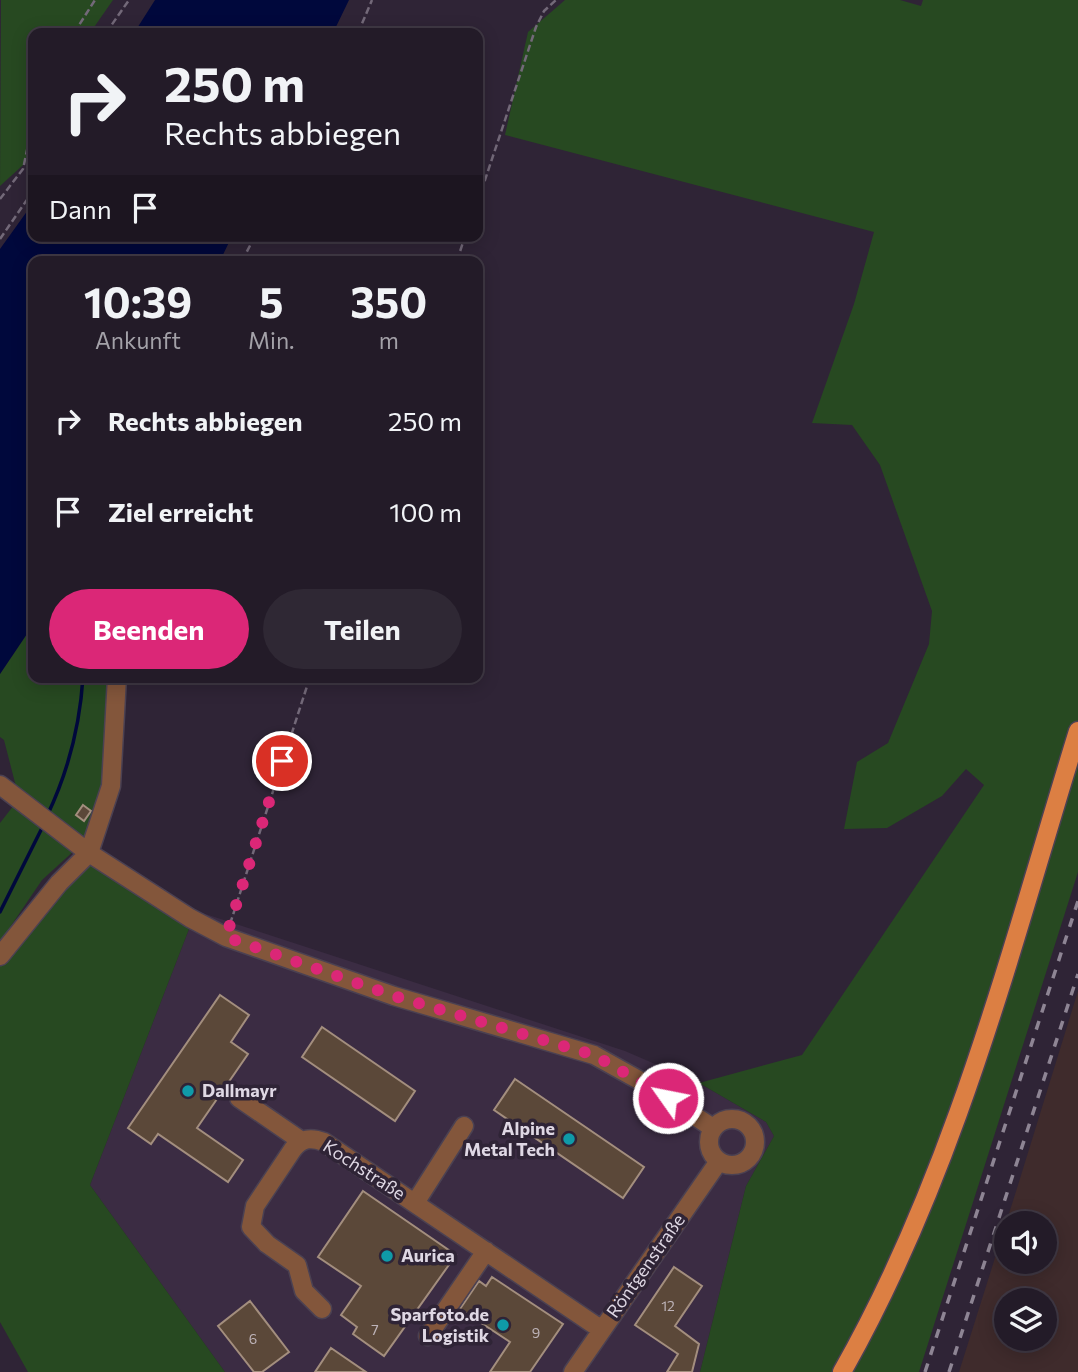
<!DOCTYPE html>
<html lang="de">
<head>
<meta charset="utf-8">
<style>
	:root { --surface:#231b28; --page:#2f2834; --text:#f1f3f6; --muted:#a3a1a8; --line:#403945; --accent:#db2777 }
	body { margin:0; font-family:Commissioner,sans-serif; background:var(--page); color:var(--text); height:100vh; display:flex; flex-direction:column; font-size:26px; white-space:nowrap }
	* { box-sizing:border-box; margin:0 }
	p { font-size:23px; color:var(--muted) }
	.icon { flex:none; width:38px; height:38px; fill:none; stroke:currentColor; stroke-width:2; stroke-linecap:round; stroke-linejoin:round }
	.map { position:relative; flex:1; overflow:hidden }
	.sheet { position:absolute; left:28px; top:256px; width:455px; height:427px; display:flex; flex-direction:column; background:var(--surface); border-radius:14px; box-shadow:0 4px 18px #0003,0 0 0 2px var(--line) }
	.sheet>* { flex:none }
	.banner { position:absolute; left:28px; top:28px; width:455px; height:214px; border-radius:14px; box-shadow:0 4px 18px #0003,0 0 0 2px var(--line); background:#231b28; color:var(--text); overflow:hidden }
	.fabs { position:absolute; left:994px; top:1211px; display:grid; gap:14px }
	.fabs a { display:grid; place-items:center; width:63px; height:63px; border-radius:50%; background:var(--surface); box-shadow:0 4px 18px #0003,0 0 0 2px var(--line); font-size:35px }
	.pin { position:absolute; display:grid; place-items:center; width:60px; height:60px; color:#fff; margin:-30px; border:4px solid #fff; border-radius:50%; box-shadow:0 2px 7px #0007 }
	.me { position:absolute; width:77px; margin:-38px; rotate:303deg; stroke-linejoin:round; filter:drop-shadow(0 0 5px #0008) }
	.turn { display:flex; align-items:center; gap:24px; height:147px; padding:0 21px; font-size:32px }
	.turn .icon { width:91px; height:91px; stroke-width:2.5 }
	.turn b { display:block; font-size:49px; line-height:60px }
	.then { display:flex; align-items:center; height:66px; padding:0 21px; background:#0003; gap:14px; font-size:26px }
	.eta { display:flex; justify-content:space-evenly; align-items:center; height:119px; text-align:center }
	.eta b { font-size:42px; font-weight:700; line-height:49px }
	.cta { display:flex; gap:14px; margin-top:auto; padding:14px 21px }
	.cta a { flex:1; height:80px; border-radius:42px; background:var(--accent); color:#fff; font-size:28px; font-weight:700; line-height:80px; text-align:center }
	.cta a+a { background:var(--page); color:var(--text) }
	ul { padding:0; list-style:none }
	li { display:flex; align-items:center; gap:21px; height:91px; padding:0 21px }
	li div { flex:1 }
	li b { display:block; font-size:26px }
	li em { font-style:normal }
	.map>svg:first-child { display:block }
</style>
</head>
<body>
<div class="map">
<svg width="1078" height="1372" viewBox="0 0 1078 1372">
	<rect width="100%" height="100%" fill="#2f2436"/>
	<path fill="#3f2b2c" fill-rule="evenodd" d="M1078,991V1372H959L1018,1185ZM1006,1223H1045V1262H1006ZM1006,1300H1045V1339H1006Z"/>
	<path fill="#3b2c43" d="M196,911L625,1051L699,1083L766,1122L774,1136L746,1186L700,1372H225L90,1185Z"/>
	<path fill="#274921" d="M1,0H113L90,33H33V156L0,186Z
		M565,0H900L921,6L923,0H1078V872L919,1372H700L746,1186L774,1136L766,1122L699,1083L802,1055L984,785L966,769L942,796L887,828L844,829L857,762L888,743L929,644L932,611L880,465L852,425L812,423L854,304L874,232L505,135L528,32Z
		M33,625V677H124L107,778L81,849L196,911L90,1185L225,1372H28L0,1322V951L80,849L21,806L4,740L0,737V674Z
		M14,805L76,849L42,880L0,942V823Z"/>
	<path fill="#00083c" d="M155,0H349L333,33H134Z
		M33,203V236H232L220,261H33V625L0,674V249Z"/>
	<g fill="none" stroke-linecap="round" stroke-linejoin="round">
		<path stroke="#00083c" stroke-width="3.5" d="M47,816C68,772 80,725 83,677
			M0,912L43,826"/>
	</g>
	<path fill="#5b4839" stroke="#a38e7e" stroke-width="2" d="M83,805L91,811L84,821L76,815Z
		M220,995L249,1015L231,1042L248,1054L197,1128L243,1160L228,1182L158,1134L151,1144L128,1128Z
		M322,1027L415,1091L395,1121L302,1057Z
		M515,1079L644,1167L623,1198L494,1110Z
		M363,1191L456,1255L384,1356L353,1334L357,1327L341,1315L361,1286L318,1257Z
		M674,1267L702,1286L675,1326L699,1344L692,1372H667L678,1354L635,1325Z
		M492,1277L563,1324L530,1372H490L510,1342L460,1309L479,1281L486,1286Z
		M250,1301L289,1352L262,1372H254L218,1326Z
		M331,1348L366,1372H315Z"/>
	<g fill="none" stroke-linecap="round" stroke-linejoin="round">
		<g stroke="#4b4152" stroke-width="21">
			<path id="minor" d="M0,785L89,853L190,918L226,937L394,996L594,1055L646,1084L713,1128
				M0,956L59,883L89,853L111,786L117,677
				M239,1098L300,1140
				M709 1142a23 23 0 1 1 46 0a23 23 0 1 1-46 0Z
				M415,1203L464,1126
				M322,1309L304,1291L297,1265L267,1244L251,1227L255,1206L293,1149C302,1138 311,1137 324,1142L602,1330
				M428,1336L486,1251
				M573,1372L719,1161"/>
		</g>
		<g stroke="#4b4152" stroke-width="21">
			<path id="major" d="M842,1372C955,1173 1011,948 1078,731"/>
		</g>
		<path stroke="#736979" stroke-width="2.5" stroke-dasharray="7 3.5" stroke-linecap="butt" d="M74,33L95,0
			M106,33L129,0
			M358,33L372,0
			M0,199L23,169L33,122
			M478,201L536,27L544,11L556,0
			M0,239L33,191
			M242,261L255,236
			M457,261L465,236
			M230,924L310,677"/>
		<use href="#minor" stroke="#83563b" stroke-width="18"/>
		<use href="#major" stroke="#dc7f43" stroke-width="18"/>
		<path stroke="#8e8594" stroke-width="3.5" stroke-dasharray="9 9" stroke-linecap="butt" d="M925,1372L1078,901
			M949,1372L1078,974"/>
	</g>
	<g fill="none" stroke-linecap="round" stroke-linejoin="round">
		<path stroke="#db2777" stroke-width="12" stroke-dasharray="0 21.6" d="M282,761L226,937L394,996L594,1055L668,1098"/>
	</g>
	<g fill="#0f9aa8" stroke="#2f2436" stroke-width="2.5">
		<circle cx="188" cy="1091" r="7"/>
		<circle cx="569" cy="1139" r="7"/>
		<circle cx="387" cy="1256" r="7"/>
		<circle cx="503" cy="1325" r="7"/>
	</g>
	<g text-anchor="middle" stroke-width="7" stroke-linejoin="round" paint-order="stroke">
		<g font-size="14" fill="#beb4b9">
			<text x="668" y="1311">12</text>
			<text x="375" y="1335">7</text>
			<text x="536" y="1338">9</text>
			<text x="253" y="1344">6</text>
		</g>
		<g font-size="18" font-weight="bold" fill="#dfd8e4" stroke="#2f2436" text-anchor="start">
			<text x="202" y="1097">Dallmayr</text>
			<text x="555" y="1135" text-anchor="end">Alpine<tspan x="555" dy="21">Metal Tech</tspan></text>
			<text x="401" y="1262">Aurica</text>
			<text x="489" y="1321" text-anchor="end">Sparfoto.de<tspan x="489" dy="21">Logistik</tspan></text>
		</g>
		<g font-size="18" fill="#dfd8e4" stroke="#2f2436">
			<text transform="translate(364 1170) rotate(33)" y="6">Kochstraße</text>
			<text transform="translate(646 1266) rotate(-55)" y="6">Röntgenstraße</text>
		</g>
	</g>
</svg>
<div class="fabs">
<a><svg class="icon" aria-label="sound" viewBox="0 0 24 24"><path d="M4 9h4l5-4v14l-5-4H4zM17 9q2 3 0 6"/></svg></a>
<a><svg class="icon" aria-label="layers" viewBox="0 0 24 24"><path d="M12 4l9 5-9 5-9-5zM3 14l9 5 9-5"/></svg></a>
</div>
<div class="pin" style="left:282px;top:761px;background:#d93025"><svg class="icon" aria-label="arrive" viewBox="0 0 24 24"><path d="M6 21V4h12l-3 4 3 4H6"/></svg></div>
<svg class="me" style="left:668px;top:1098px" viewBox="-20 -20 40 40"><circle r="17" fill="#db2777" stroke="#fff" stroke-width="3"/><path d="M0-11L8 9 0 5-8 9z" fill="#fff"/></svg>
<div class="banner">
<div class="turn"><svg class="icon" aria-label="right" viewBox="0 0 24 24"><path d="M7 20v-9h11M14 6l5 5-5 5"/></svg><div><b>250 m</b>Rechts abbiegen</div></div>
<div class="then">Dann<svg class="icon" aria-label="arrive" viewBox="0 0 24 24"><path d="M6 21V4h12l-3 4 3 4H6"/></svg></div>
</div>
<section class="sheet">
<div class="eta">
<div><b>10:39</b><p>Ankunft</p></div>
<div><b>5</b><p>Min.</p></div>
<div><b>350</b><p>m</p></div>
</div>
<ul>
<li><svg class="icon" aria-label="right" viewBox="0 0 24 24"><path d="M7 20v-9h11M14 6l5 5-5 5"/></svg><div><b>Rechts abbiegen</b></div><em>250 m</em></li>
<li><svg class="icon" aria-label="arrive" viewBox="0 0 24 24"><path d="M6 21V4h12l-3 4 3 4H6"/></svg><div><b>Ziel erreicht</b></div><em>100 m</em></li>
</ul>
<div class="cta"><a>Beenden</a><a>Teilen</a></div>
</section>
</div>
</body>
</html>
